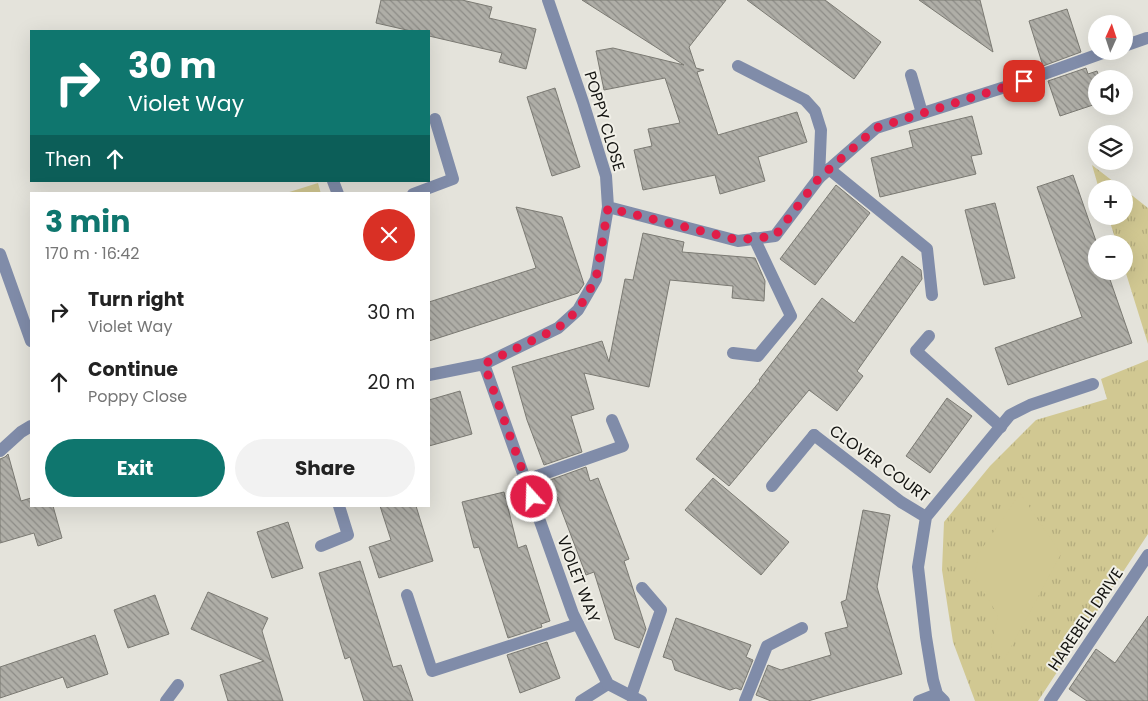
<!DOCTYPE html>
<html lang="en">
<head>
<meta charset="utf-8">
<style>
	:root { --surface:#fff; --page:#f2f2f2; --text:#222; --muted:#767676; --accent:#0f766e }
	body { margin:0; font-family:Poppins,sans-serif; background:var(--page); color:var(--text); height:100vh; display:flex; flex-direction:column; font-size:19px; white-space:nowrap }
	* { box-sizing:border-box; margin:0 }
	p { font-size:16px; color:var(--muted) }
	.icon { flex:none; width:28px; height:28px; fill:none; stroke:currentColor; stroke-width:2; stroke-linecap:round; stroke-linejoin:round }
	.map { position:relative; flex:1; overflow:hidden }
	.panel { position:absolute; left:30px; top:192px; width:400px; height:315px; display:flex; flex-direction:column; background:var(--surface); border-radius:0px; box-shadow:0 5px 20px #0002 }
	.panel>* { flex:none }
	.hud { position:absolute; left:30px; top:30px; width:400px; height:152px; border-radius:0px; box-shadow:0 5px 20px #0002; background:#0f766e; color:#fff; overflow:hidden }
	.needle { width:32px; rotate:3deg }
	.buttons { position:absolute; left:1088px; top:15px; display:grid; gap:10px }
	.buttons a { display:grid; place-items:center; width:45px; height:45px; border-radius:50%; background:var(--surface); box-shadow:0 5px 20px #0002; font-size:25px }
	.pin { position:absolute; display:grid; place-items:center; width:42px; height:42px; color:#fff; margin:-21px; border-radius:10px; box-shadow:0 2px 8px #0006 }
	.me { position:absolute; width:55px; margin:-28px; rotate:340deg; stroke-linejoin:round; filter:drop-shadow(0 0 4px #0008) }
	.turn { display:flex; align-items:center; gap:18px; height:105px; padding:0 15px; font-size:22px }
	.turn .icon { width:65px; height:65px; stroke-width:2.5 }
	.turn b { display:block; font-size:35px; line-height:42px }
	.then { display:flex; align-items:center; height:48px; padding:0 15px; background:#0003; gap:10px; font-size:19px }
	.round { display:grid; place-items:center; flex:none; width:52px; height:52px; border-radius:26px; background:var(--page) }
	.overview { display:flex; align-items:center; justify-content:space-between; height:85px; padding:0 15px }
	h1 { font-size:30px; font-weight:700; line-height:38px; color:var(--accent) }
	.action { display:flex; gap:10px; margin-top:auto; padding:10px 15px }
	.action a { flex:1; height:58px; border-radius:30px; background:var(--accent); color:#fff; font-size:20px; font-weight:700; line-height:58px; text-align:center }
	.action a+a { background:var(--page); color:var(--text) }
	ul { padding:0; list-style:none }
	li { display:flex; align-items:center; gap:15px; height:70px; padding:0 15px }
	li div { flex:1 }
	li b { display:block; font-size:19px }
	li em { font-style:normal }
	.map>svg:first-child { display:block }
</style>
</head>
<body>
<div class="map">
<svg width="1148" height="701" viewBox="0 0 1148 701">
	<defs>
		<pattern id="grass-tufts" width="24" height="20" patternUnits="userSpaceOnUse" patternTransform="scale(1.25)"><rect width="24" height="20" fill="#d1c892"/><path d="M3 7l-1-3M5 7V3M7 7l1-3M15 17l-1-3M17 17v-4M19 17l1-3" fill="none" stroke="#b3ab7d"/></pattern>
		<pattern id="building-back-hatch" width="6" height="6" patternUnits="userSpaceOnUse" patternTransform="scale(1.25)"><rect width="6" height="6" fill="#afaea7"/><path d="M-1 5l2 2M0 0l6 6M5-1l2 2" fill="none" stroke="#8d8c87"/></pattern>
	</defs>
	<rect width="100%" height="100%" fill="#e4e3db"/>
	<path fill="url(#grass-tufts)" d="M1092,165L1123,189H1099Z
		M1124,189L1148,208V344L1124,267V244H1117L1108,216H1124Z
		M1148,360V534L1038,701H975L953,642L942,570L944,522L990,466L1036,420L1107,399L1101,379Z"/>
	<path fill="#d1c892" d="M318,183L321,194H283Z
		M1020,493L1061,554L1004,660L991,648L998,615L974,577L979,553L1008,511Z"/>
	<path fill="url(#building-back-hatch)" stroke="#7b7a73" d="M381,0H462L492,7L489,18L536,29L526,69L499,62L502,53L429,36V31H411L376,23Z
		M582,0H726L689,47L696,68L704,70L697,72L718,135L797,112L807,142L758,157L765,181L720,194L715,175L643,190L634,150L652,146L648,129L680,123L665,78L604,90L596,51L613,48L684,65Z
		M747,0H825L881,42L854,79Z
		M919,0H980L993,52Z
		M1067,9L1081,52L1043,66L1029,21Z
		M1086,68L1088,74L1097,71L1100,79H1096V104L1060,116L1048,81Z
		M555,88L580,167L552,176L527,97Z
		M972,116L982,154L971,156L976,174L880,197L871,158L913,147L909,131Z
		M1073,175L1097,244H1096V271H1107L1132,343L1008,385L995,348L1082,317L1037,187Z
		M836,185L870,213L815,285L780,259Z
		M995,203L1015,278L984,285L965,210Z
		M516,207L562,217L584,284L578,293L429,341V302L536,268Z
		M643,233L684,242L682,252L755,258L765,281L764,301L732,298L733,286L670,280L649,387L584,373L594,409L571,416L582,452L544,465L527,420L512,367L602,341L609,362L625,279L633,280Z
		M902,256L921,270L922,279L857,371L863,376L837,411L809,390L729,486L696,459L760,381L759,380L822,298L854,323Z
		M460,391L472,434L429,446V400Z
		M947,398L972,416L930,473L906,456Z
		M8,454L21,501L31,498V506H53L62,538L38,546L34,533L0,543V459L5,457Z
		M586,467L590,481L598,478L629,559L624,561L646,629L639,648L615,639L594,572L586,575L550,480Z
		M713,478L789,542L761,575L685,510Z
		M504,492L518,548L526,545L550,621L541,624L542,627L508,638L479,547L474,548L462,502Z
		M380,506H416L433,561L379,578L369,547L391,540Z
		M863,510L890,515L877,587L902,674L808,701H771L756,695L768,665L781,670L831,655L825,633L848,627L841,602L846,600Z
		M288,522L303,568L272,578L257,532Z
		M360,561L393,667L401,665L413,701H364L350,657L345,659L319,573Z
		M208,592L268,618L262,631L283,701H228L220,675L264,661L191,629Z
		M155,595L169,634L128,648L114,610Z
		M1148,616V701H1087L1069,689L1096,649L1115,663Z
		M676,618L751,645L746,657L753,660L741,690L736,688L730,690L675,670L672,660L663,657Z
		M95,635L108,674L67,688L63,677L0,698V667Z
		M547,642L560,678L520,693L507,655Z"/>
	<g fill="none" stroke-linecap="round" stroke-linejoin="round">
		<path stroke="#808ca9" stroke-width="12" d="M738,66L805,100L815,111L821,130L819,178
			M911,75L922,113
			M829,169L927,249L932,295
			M413,194L453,179L435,119
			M929,336L916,351L1001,427
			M733,353L758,356L791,316L754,238
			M526,480L623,446L612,420
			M772,486L814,435
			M321,546L348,535L339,506
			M407,595L432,671L578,624
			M631,696L661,610L642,588
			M581,701L608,684
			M745,701L767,646L802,628"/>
		<path stroke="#808ca9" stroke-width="12" d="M1124,46L1147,38
			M333,181L338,194
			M608,207L738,241L775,236L819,178L876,128L1024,81L1108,51
			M0,254L31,341
			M484,364L573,614L608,684L641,701
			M429,375L484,364L558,328L578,310L596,279L608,207L606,176L583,102L548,0
			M814,435L901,502L926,517
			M0,451L21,432L31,426
			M937,694L933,680L926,637L918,567L926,517L1010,415L1030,405L1093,384
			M166,701L178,685
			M919,701L937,694L944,701
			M1050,701L1148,555"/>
	</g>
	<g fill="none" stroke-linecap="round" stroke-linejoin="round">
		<path stroke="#e11d48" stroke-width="9" stroke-dasharray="0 16.2" d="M532,497L484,364L558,328L578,310L596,279L608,208L738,240L775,236L819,178L876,128L1024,81"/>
	</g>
	<g text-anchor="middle" stroke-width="4" stroke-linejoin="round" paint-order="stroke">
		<g font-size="16" fill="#131310" stroke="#f1f0e8">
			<text transform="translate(605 121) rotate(73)" y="6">POPPY CLOSE</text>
			<text transform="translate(880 463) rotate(36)" y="6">CLOVER COURT</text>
			<text transform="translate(579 579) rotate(69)" y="6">VIOLET WAY</text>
			<text transform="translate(1085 619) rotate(-56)" y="6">HAREBELL DRIVE</text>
		</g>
	</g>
</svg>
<div class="buttons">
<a><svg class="needle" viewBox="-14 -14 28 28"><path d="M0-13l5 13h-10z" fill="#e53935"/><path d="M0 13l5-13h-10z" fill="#767676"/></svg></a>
<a><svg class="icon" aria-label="sound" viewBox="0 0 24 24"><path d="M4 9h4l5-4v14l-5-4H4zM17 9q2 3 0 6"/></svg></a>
<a><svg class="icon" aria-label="layers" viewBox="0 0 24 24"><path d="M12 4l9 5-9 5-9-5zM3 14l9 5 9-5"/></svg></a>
<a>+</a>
<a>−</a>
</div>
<div class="pin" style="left:1024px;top:81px;background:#d93025"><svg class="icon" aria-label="arrive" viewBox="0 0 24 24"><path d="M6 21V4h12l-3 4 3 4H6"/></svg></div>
<svg class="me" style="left:532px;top:497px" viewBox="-20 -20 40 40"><circle r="17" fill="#e11d48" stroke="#fff" stroke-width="3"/><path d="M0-11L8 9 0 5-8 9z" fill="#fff"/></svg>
<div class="hud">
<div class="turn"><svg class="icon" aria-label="right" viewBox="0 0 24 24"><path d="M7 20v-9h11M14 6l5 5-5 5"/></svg><div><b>30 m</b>Violet Way</div></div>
<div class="then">Then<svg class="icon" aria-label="ahead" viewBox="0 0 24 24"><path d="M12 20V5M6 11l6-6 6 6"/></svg></div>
</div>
<section class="panel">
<div class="overview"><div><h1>3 min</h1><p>170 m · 16:42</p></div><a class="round" style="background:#d93025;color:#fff"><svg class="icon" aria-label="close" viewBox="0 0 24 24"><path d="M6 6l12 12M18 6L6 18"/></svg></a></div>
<ul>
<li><svg class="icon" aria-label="right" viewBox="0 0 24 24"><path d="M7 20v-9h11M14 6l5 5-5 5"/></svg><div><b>Turn right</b><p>Violet Way</p></div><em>30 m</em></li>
<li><svg class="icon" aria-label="ahead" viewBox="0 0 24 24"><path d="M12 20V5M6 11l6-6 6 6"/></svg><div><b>Continue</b><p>Poppy Close</p></div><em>20 m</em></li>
</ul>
<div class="action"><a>Exit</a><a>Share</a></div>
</section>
</div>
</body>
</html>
